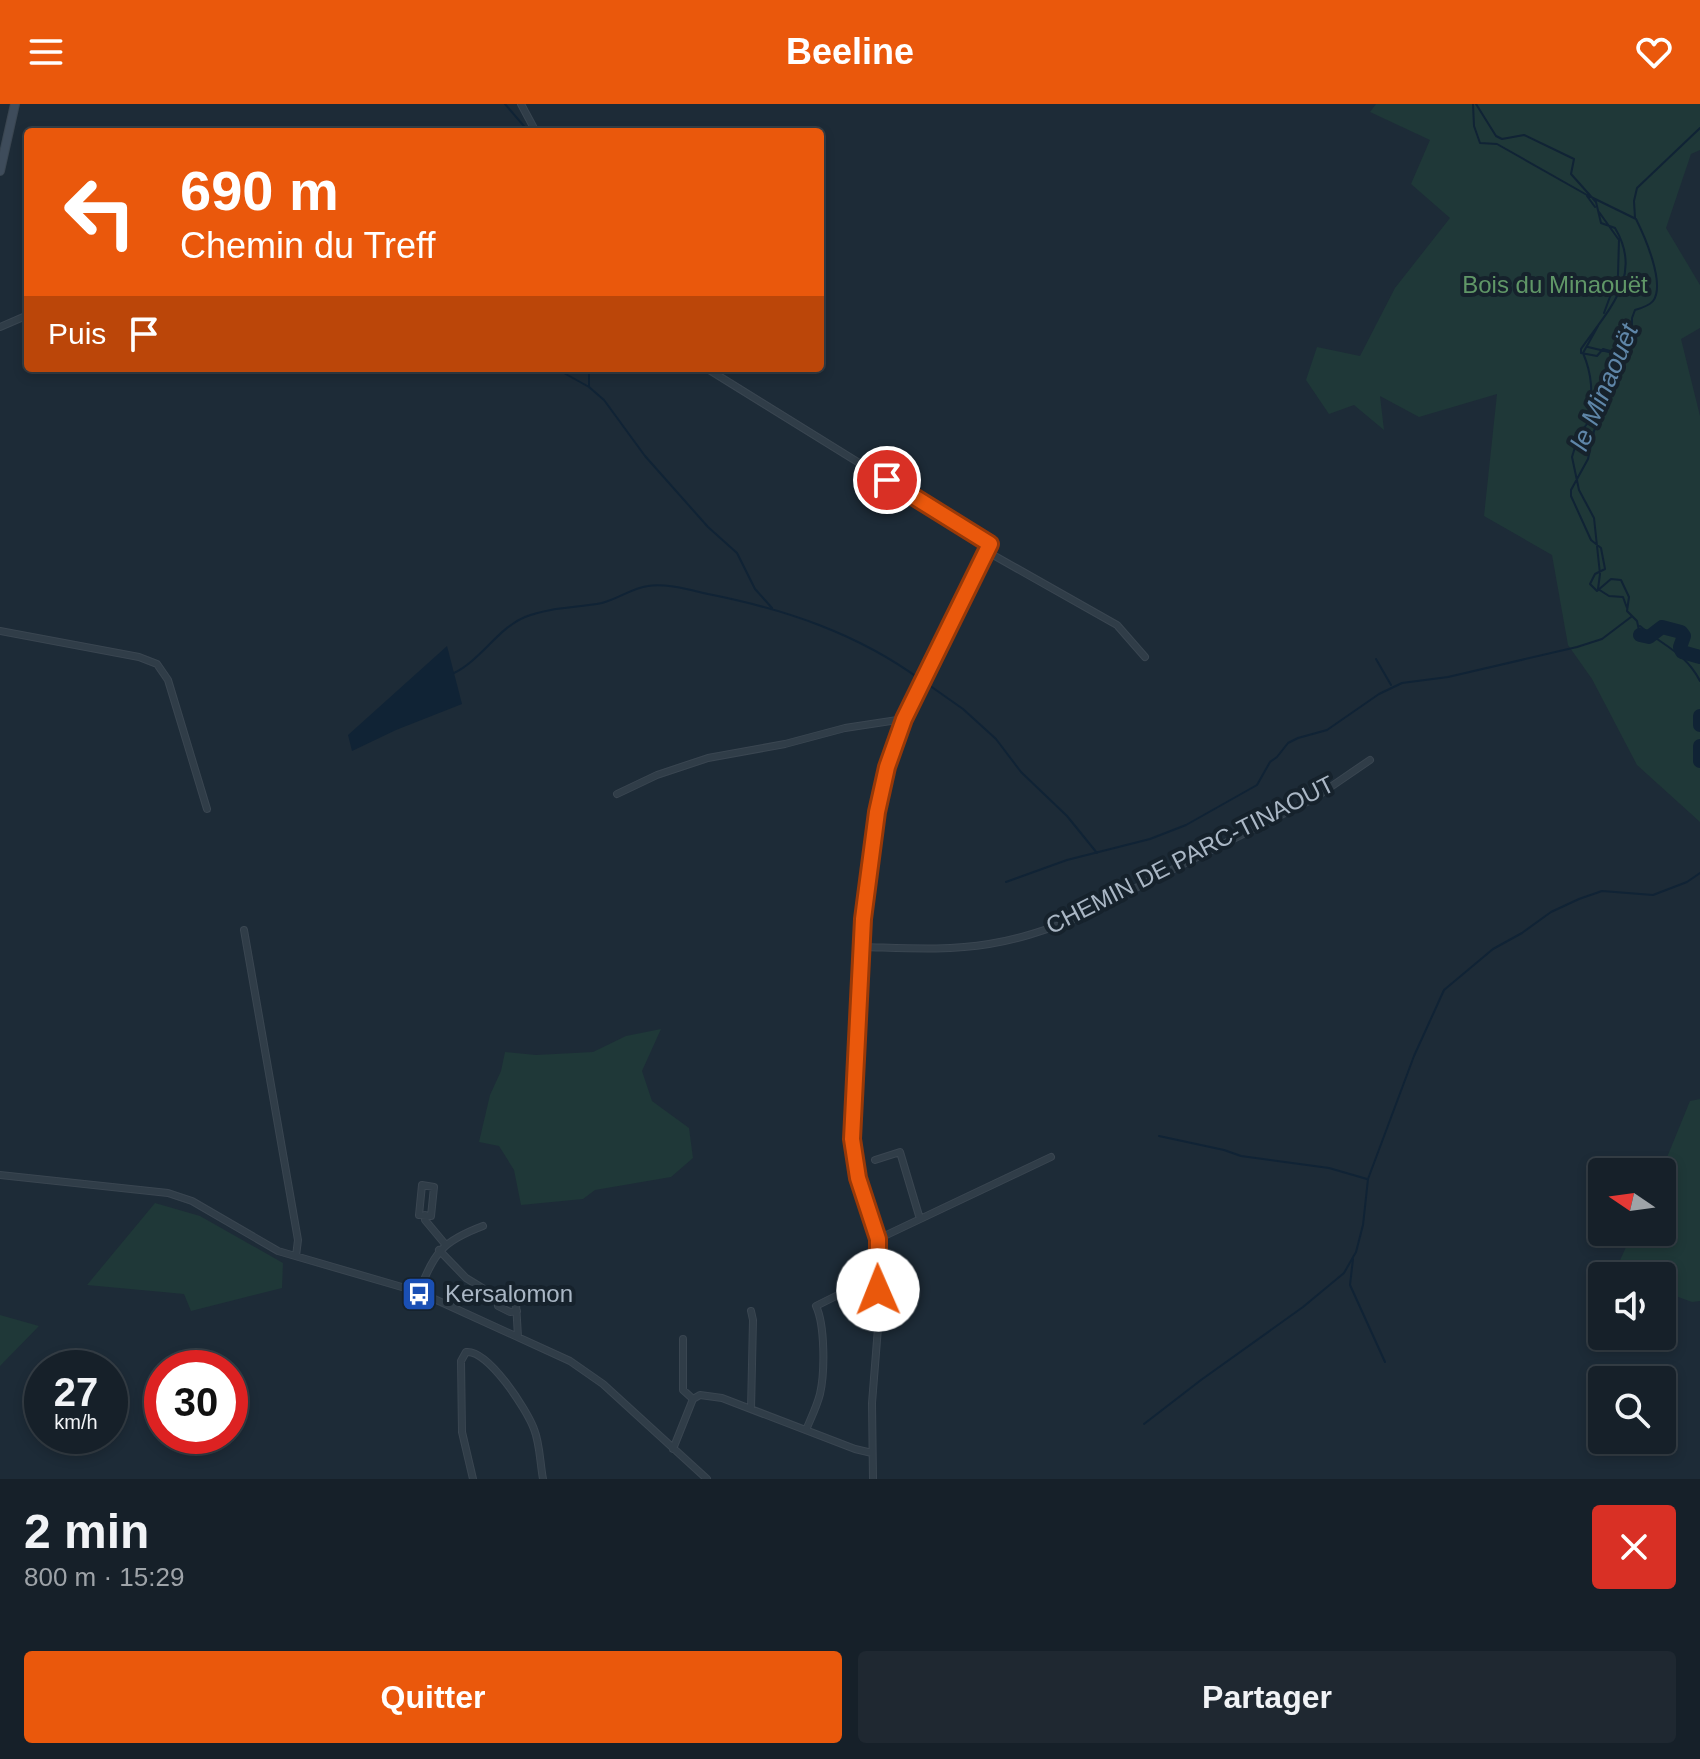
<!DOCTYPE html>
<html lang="fr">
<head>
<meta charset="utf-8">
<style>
	:root { --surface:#162029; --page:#1f2831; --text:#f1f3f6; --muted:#9ea3a8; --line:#353e46; --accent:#ea580c }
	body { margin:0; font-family:Arial,sans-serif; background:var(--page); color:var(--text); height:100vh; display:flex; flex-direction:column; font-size:30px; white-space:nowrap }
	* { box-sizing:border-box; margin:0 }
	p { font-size:26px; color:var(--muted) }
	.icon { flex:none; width:44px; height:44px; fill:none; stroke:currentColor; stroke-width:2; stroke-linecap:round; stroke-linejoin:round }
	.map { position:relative; height:1375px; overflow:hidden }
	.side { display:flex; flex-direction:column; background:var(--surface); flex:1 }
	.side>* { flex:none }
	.hud { position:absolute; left:24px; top:24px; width:800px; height:244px; border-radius:8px; box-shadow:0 4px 12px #0003,0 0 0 2px var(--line); background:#ea580c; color:#fff; overflow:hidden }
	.needle { width:52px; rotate:283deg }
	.fabs { position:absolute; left:1588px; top:1054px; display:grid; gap:16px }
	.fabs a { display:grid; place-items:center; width:88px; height:88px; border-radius:8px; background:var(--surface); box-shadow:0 4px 12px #0003,0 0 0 2px var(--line); font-size:40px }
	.speed { position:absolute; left:24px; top:1246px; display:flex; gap:16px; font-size:40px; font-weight:700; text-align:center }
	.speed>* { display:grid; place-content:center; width:104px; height:104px; border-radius:50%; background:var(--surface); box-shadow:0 4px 12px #0003,0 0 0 2px var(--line); line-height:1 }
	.speed small { font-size:20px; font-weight:400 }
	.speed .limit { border:12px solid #d22; background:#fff; color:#111 }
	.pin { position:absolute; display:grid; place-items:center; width:68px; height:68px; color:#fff; margin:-34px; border:4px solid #fff; border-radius:50%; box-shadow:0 2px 8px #0007 }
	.me { position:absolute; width:88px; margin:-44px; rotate:359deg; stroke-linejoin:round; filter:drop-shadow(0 0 6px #0008) }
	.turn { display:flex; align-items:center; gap:28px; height:168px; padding:0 24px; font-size:36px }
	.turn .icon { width:104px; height:104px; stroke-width:2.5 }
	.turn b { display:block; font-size:56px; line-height:68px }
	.then { display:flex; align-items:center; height:76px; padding:0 24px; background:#0003; gap:16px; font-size:30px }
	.round { display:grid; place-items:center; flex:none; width:84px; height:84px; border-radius:8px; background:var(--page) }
	.headline { display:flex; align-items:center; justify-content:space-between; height:136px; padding:0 24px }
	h1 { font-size:48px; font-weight:800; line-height:60px }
	.action { display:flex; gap:16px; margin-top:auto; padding:16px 24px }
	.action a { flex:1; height:92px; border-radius:8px; background:var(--accent); color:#fff; font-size:32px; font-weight:800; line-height:92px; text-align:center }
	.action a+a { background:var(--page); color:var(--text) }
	header { display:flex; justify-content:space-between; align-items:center; height:104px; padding:0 24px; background:var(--accent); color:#fff; font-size:36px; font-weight:800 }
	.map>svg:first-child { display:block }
</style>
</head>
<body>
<header><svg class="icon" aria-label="menu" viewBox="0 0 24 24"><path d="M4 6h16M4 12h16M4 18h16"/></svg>Beeline<svg class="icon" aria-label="heart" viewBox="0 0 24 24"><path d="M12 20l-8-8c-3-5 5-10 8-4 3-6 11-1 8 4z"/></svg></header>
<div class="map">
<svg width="1700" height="1375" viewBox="0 0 1700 1375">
	<rect width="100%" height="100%" fill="#1d2b37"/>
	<path fill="#1f3838" d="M1376,0H1700V46L1691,50L1666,124L1700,181V224L1681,235L1700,312V718L1637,661L1592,575L1568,541L1552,451L1484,412L1497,290L1419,313L1380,292L1384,326L1354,301L1329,310L1306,276L1317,243L1360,252L1395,184L1450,114L1411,80L1430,36L1370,8Z
		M661,925L642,967L652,997L689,1024L693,1054L671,1073L595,1086L583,1095L521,1101L514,1066L499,1042L479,1038L490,991L501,967L505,948L536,951L593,948L626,932Z
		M1700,995V1197L1692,1198L1662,1187V1172H1625L1615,1167L1633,1128H1662L1661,1068L1690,997Z
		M155,1099L200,1112L283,1159L282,1184L191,1207L184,1190L87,1181Z
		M0,1211L39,1222L0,1262Z"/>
	<path fill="#102335" d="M447,542L462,600L396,626L352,647L348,631Z"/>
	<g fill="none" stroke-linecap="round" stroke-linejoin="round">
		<path stroke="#102335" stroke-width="2" d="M505,0L529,28
			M1473,0L1474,22L1480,39L1497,40L1587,91L1636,115C1644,131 1666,180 1653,197C1649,202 1642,204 1635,206L1632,214V222L1618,238L1614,261L1609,270L1603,294L1599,305L1579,330L1572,353L1579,386L1594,414L1600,470L1598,485L1609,492L1623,493L1627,504
			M1476,0L1496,32L1502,35L1524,31L1574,55L1571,70L1596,98L1601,119L1615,124C1644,172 1608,206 1581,245V249L1597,252L1603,245L1621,250L1615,270L1604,277L1599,286L1596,297L1600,313L1594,327L1588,355L1571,386V392L1591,436L1601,444L1605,465L1595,470L1590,480L1597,487L1611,475L1621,476L1629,493L1627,507L1637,517L1640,531
			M1587,92L1595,103
			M1599,108L1619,136L1618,171L1604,209
			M1635,114L1634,97L1637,84L1700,24
			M1588,243L1613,249
			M555,264L589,283L604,296L645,352L708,423L737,449L755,485L772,504
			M589,264V282
			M1590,314C1592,289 1593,272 1583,249L1598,222
			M1640,522C1663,542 1685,548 1700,577
			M1376,555L1391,581
			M454,569C482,555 498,524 525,513C550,503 576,504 602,499C618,495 632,484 648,482C666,479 690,486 708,490C784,505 857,529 921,576
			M926,579L963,605L996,635L1021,668L1067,712L1097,749
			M1006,778L1067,756L1150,735L1186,721L1257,681L1270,658L1277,653L1288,639L1298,634L1327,626L1379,590L1402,579L1448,573L1577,543L1602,535L1631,513
			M1159,1032L1224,1046L1241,1052L1329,1064L1367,1075
			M1353,1155L1350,1181L1385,1258
			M1144,1320L1201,1276L1303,1203L1344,1169L1356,1148L1363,1121L1368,1075L1414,952L1444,886L1493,845L1522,829L1551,808L1579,795L1602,787L1653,791L1687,778L1700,769"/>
		<path stroke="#102335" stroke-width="14" d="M1640,531L1649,533L1662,523L1681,528L1684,532L1680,543L1682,548L1700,553
			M1700,612V621
			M1700,642V657"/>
		<g stroke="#3a4651" stroke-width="8">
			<path id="street" d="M521,0L536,28
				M0,223L28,211
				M706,264L990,440L904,615L887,663L877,708L863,815L852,1035L858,1074L878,1135L879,1211L872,1299L873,1375
				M986,447L1117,521L1145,553
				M0,527L139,553L157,560L168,576L207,705
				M617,690L657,671L708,654L785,640L845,624L904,615
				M244,826L298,1136L296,1152
				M862,843C904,844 947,847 989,840C1016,836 1042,827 1068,818L1313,695L1370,656
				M875,1056L900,1048L920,1115
				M0,1071L168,1089L192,1097L278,1147L419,1188L570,1257L603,1280L707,1375
				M422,1081L434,1083L431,1112L419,1111Z
				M425,1111V1116L445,1140
				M878,1135L1051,1053
				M439,1146L466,1174L497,1193L504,1192L516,1199L518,1233
				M419,1188C434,1148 443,1137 483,1122
				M497,1193L498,1202L510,1208L517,1207
				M751,1207L753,1216L751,1305
				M683,1235V1286L693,1295
				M806,1326C811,1314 817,1302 820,1290C825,1268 825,1221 816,1202L856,1182
				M673,1345L693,1295L700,1291L722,1294L855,1345L872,1349
				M473,1375L462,1328L461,1257L466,1248C488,1245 527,1306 534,1325C540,1340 540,1359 543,1375"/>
		</g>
		<g stroke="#3a4651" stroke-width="10">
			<path id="secondary" d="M0,67L15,0"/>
		</g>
		<use href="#street" stroke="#303d48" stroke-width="6"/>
		<use href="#secondary" stroke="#3e4c5b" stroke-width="8"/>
	</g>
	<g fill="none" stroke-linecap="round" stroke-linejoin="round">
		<g stroke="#983908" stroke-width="20">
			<path id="route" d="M878,1186V1135L858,1074L852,1035L863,815L877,708L887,663L904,615L990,440L887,376"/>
		</g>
		<use href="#route" stroke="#ea580c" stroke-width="14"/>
	</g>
	<defs>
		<g id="bus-square" transform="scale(1.8)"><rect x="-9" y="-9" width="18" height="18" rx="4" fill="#1a4fb4" stroke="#16222c"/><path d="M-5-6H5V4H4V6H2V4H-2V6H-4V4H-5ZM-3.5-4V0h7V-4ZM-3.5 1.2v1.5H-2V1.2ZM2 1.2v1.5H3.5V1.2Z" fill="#fff"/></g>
	</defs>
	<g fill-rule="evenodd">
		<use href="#bus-square" x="419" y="1190"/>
	</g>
	<g text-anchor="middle" stroke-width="8" stroke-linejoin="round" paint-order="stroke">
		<g font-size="24" fill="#609767" stroke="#16222c">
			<text x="1555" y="189">Bois du Minaouët</text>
		</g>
		<g font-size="24" fill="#aab7c5" stroke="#16222c">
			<text transform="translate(1190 751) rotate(-27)" y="8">CHEMIN DE PARC-TINAOUT</text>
		</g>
		<g font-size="24" fill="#aab7c5" stroke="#16222c" text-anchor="start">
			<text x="445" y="1198">Kersalomon</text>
		</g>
		<g font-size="26" font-style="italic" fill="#5f86a8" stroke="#16222c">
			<text transform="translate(1604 283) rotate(-67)" y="9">le Minaouët</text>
		</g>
	</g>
</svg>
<div class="fabs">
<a><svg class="needle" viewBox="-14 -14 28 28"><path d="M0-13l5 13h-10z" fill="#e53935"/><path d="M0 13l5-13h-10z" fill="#9ea3a8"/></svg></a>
<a><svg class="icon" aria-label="sound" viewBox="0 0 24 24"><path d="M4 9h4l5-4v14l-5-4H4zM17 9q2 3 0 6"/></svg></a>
<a><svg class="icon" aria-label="search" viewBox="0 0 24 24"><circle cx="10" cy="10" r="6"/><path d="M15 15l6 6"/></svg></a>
</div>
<div class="speed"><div>27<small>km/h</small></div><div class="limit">30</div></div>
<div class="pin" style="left:887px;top:376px;background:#d93025"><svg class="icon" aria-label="arrive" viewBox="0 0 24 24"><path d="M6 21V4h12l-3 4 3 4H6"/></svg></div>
<svg class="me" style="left:878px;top:1186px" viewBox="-20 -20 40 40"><circle r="19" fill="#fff"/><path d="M0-13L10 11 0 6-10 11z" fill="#ea580c"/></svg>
<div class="hud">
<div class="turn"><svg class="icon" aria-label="left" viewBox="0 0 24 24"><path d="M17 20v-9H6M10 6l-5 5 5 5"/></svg><div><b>690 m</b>Chemin du Treff</div></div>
<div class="then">Puis<svg class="icon" aria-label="arrive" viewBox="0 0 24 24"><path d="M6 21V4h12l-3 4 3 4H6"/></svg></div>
</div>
</div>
<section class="side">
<div class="headline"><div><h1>2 min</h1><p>800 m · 15:29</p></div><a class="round" style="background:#d93025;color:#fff"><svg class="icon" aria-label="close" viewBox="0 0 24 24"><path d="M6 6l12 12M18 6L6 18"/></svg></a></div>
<div class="action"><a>Quitter</a><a>Partager</a></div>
</section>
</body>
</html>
